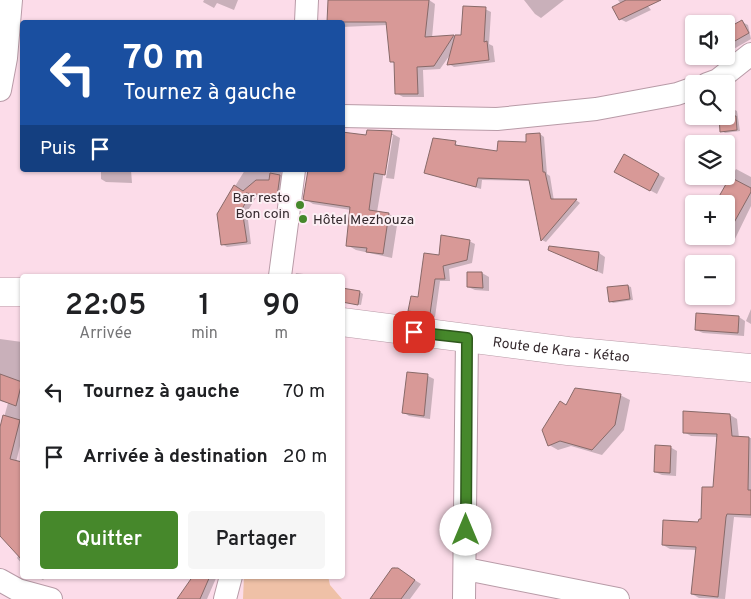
<!DOCTYPE html>
<html lang="fr">
<head>
<meta charset="utf-8">
<style>
	:root { --surface:#fff; --page:#f6f6f6; --text:#202124; --muted:#757577; --accent:#46882b }
	body { margin:0; font-family:Overpass,sans-serif; background:var(--page); color:var(--text); height:100vh; display:flex; flex-direction:column; font-size:19px; white-space:nowrap }
	* { box-sizing:border-box; margin:0 }
	p { font-size:16px; color:var(--muted) }
	.icon { flex:none; width:28px; height:28px; fill:none; stroke:currentColor; stroke-width:2; stroke-linecap:round; stroke-linejoin:round }
	.map { position:relative; flex:1; overflow:hidden }
	.sheet { position:absolute; left:20px; top:274px; width:325px; height:305px; display:flex; flex-direction:column; background:var(--surface); border-radius:5px; box-shadow:0 1px 4px #0004 }
	.sheet>* { flex:none }
	.hud { position:absolute; left:20px; top:20px; width:325px; height:152px; border-radius:5px; box-shadow:0 1px 4px #0004; background:#1a4fa0; color:#fff; overflow:hidden }
	.fabs { position:absolute; left:685px; top:15px; display:grid; gap:10px }
	.fabs a { display:grid; place-items:center; width:50px; height:50px; border-radius:5px; background:var(--surface); box-shadow:0 1px 4px #0004; font-size:25px }
	.pin { position:absolute; display:grid; place-items:center; width:42px; height:42px; color:#fff; margin:-21px; border-radius:10px; box-shadow:0 2px 8px #0006 }
	.me { position:absolute; width:55px; margin:-28px; rotate:0deg; stroke-linejoin:round; filter:drop-shadow(0 0 4px #0008) }
	.turn { display:flex; align-items:center; gap:18px; height:105px; padding:0 20px; font-size:22px }
	.turn .icon { width:65px; height:65px; stroke-width:2.5 }
	.turn b { display:block; font-size:35px; line-height:42px }
	.then { display:flex; align-items:center; height:48px; padding:0 20px; background:#0003; gap:10px; font-size:19px }
	.eta { display:flex; justify-content:space-evenly; align-items:center; height:85px; text-align:center }
	.eta b { font-size:30px; font-weight:600; line-height:35px }
	.cta { display:flex; gap:10px; margin-top:auto; padding:10px 20px }
	.cta a { flex:1; height:58px; border-radius:5px; background:var(--accent); color:#fff; font-size:20px; font-weight:600; line-height:58px; text-align:center }
	.cta a+a { background:var(--page); color:var(--text) }
	ul { padding:0; list-style:none }
	li { display:flex; align-items:center; gap:15px; height:65px; padding:0 20px }
	li div { flex:1 }
	li b { display:block; font-size:19px }
	li em { font-style:normal }
	.map>svg:first-child { display:block }
</style>
</head>
<body>
<div class="map">
<svg width="751" height="599" viewBox="0 0 751 599">
	<rect width="100%" height="100%" fill="#fcdce9"/>
	<path fill="#efc1a7" d="M244,576H328L330,585L342,599H243Z"/>
	<path fill="#0003" d="M204,0H238L234,10L217,3L214,8L203,2Z
		M329,0H429L435,4L432,38L462,36L485,9L491,12L489,44L493,46L495,62L454,67L449,64L452,52L440,69L423,70L424,97H403L396,93V64L391,61L388,25L342,27V22H328Z
		M524,0H564L541,18L535,14Z
		M618,0H643L651,10L626,22L620,19L621,4Z
		M742,22L748,25L751,39L732,50L726,47V30Z
		M694,28V44L686,37Z
		M22,34V63L20,61Z
		M707,56H717L714,60Z
		M735,110L737,111L740,131L725,133L722,131L726,111Z
		M391,133L400,138L394,179L386,178L393,135H390L377,212L389,214L398,219L392,258L356,250L347,245L351,210L313,204L305,199L309,170H342L367,137Z
		M540,134L544,137L547,174L550,176L554,201L576,200L580,203L546,242L542,240L531,181L482,180L481,189L426,173L455,143L459,147L499,152L528,143Z
		M625,156L665,178L657,194L616,172Z
		M736,169L751,177V206L733,243L717,236H726V204H717Z
		M101,170H131L132,183L106,182L101,179Z
		M245,170H281L282,177L285,179L281,199L257,196L247,212L251,244L227,247L222,244L218,214Z
		M469,241L475,244L472,263L449,269L450,281H440L435,317L415,314L410,310L419,298L440,256Z
		M556,253H599L605,257L603,274Z
		M296,273L319,276H295Z
		M468,273H482L489,277V291L475,290L468,287Z
		M628,286L631,287L633,300L613,303L610,301L608,288Z
		M360,292L363,294L361,305L343,301Z
		M751,309V324L746,321Z
		M739,317L745,321L744,336L703,333L696,330Z
		M0,339L22,342V438L16,462L22,463V520L16,549L0,535V432L8,403L0,401Z
		M408,373L428,376L434,379L430,419L409,416L403,412Z
		M620,395L630,400L624,430L602,455L571,446L558,450L549,445L567,406Z
		M730,415L737,419L739,438H751V518L734,517L725,599L699,598L692,594L697,550L670,549L663,545L702,520L714,488L718,437L691,436L684,432Z
		M670,447L677,451L676,476L662,475L655,472Z
		M22,549V564L17,558Z
		M394,567L421,584L410,599H372Z
		M36,576H47L43,580Z
		M217,576L207,599H179L192,579L188,576Z"/>
	<path fill="#d89997" stroke="#886a69" d="M328,0H429L425,37L454,35L434,66L417,67L418,94H395L394,62H390L386,22H327Z
		M626,0H661L619,20L612,7Z
		M463,6L486,7L484,42L487,41L489,60L447,65L455,35H461Z
		M742,20L749,33L726,46V29Z
		M719,116H736L737,130L720,132Z
		M367,130L392,131L385,175L374,173L369,210L389,213L383,254L366,252L367,248L346,246L350,207L303,200L308,170H342V132L366,135Z
		M540,133L543,172H545L551,199H577L541,241L529,180L478,178L476,187L424,173L433,138L456,141L455,145L497,151L498,141L526,142V134Z
		M624,154L659,174L650,191L614,172Z
		M270,173L280,175L277,197L246,193L250,195L242,209L247,242L221,245L217,214L234,185L243,191L256,180H269Z
		M730,177L751,188V192L726,237V204L717,200Z
		M441,235L470,240L467,260L443,266L445,279H435L430,314L408,311L411,296L418,297L424,253L439,255Z
		M549,246L599,252L597,271L548,250Z
		M467,272H482L483,288L467,287Z
		M628,285L630,299L609,302L607,287Z
		M342,288L360,291L358,305L342,302Z
		M696,313L739,316L738,333L695,330Z
		M407,372L428,374L424,416L402,413Z
		M0,374L22,382L16,406L0,400Z
		M575,388L621,394L615,425L592,450L560,441L548,446L542,430L560,401L566,405Z
		M683,411L730,414L732,436L749,437L748,490H751V515L727,514L726,517L718,597L691,594L696,547L662,545L663,520L698,522L699,519H701L702,487H713L717,434L683,433Z
		M3,415L20,420L10,459L22,462V560L0,536V427Z
		M655,445L671,446L670,473L654,472Z
		M392,568H398L415,580L401,599H370Z
		M193,576H210L200,599H177Z"/>
	<g fill="none" stroke-linecap="round" stroke-linejoin="round">
		<g stroke="#b89ba7" stroke-width="24">
			<path id="minor" d="M306,22L307,0
				M707,84L718,80L751,54
				M0,90L6,58L11,0
				M342,116L497,119L596,109L677,94L694,88
				M280,276L294,170
				M466,569L618,599
				M0,580L18,590L51,599
				M225,599L231,576
				M464,599L467,338"/>
		</g>
		<g stroke="#b89ba7" stroke-width="29">
			<g id="major">
				<path d="M0,292H22"/>
				<path id="s1" d="M342,322L568,351L751,368"/>
			</g>
		</g>
		<use href="#minor" stroke="#fff" stroke-width="22"/>
		<use href="#major" stroke="#fff" stroke-width="28"/>
	</g>
	<g fill="none" stroke-linecap="round" stroke-linejoin="round">
		<g stroke="#2e581c" stroke-width="12">
			<path id="route" d="M414,332L467,338L466,530"/>
		</g>
		<use href="#route" stroke="#46882b" stroke-width="9"/>
	</g>
	<g fill="#46882b" stroke="#fceff4" stroke-width="2">
		<circle cx="300" cy="205" r="5"/>
		<circle cx="303" cy="219" r="5"/>
	</g>
	<g text-anchor="middle" stroke-width="4" stroke-linejoin="round" paint-order="stroke">
		<g font-size="14" fill="#352a2e" stroke="#fceff4" text-anchor="end">
			<text x="290" y="202">Bar resto<tspan x="290" dy="16">Bon coin</tspan></text>
			<text x="313" y="224" text-anchor="start">Hôtel Mezhouza</text>
		</g>
		<g font-size="14" fill="#352a2e" stroke="#fceff4">
			<text dy="5" stroke="none"><textPath href="#s1" startOffset="221">Route de Kara - Kétao</textPath></text>
		</g>
	</g>
</svg>
<div class="fabs">
<a><svg class="icon" aria-label="sound" viewBox="0 0 24 24"><path d="M4 9h4l5-4v14l-5-4H4zM17 9q2 3 0 6"/></svg></a>
<a><svg class="icon" aria-label="search" viewBox="0 0 24 24"><circle cx="10" cy="10" r="6"/><path d="M15 15l6 6"/></svg></a>
<a><svg class="icon" aria-label="layers" viewBox="0 0 24 24"><path d="M12 4l9 5-9 5-9-5zM3 14l9 5 9-5"/></svg></a>
<a>+</a>
<a>−</a>
</div>
<div class="pin" style="left:414px;top:332px;background:#d93025"><svg class="icon" aria-label="arrive" viewBox="0 0 24 24"><path d="M6 21V4h12l-3 4 3 4H6"/></svg></div>
<svg class="me" style="left:466px;top:530px" viewBox="-20 -20 40 40"><circle r="19" fill="#fff"/><path d="M0-13L10 11 0 6-10 11z" fill="#46882b"/></svg>
<div class="hud">
<div class="turn"><svg class="icon" aria-label="left" viewBox="0 0 24 24"><path d="M17 20v-9H6M10 6l-5 5 5 5"/></svg><div><b>70 m</b>Tournez à gauche</div></div>
<div class="then">Puis<svg class="icon" aria-label="arrive" viewBox="0 0 24 24"><path d="M6 21V4h12l-3 4 3 4H6"/></svg></div>
</div>
<section class="sheet">
<div class="eta">
<div><b>22:05</b><p>Arrivée</p></div>
<div><b>1</b><p>min</p></div>
<div><b>90</b><p>m</p></div>
</div>
<ul>
<li><svg class="icon" aria-label="left" viewBox="0 0 24 24"><path d="M17 20v-9H6M10 6l-5 5 5 5"/></svg><div><b>Tournez à gauche</b></div><em>70 m</em></li>
<li><svg class="icon" aria-label="arrive" viewBox="0 0 24 24"><path d="M6 21V4h12l-3 4 3 4H6"/></svg><div><b>Arrivée à destination</b></div><em>20 m</em></li>
</ul>
<div class="cta"><a>Quitter</a><a>Partager</a></div>
</section>
</div>
</body>
</html>
